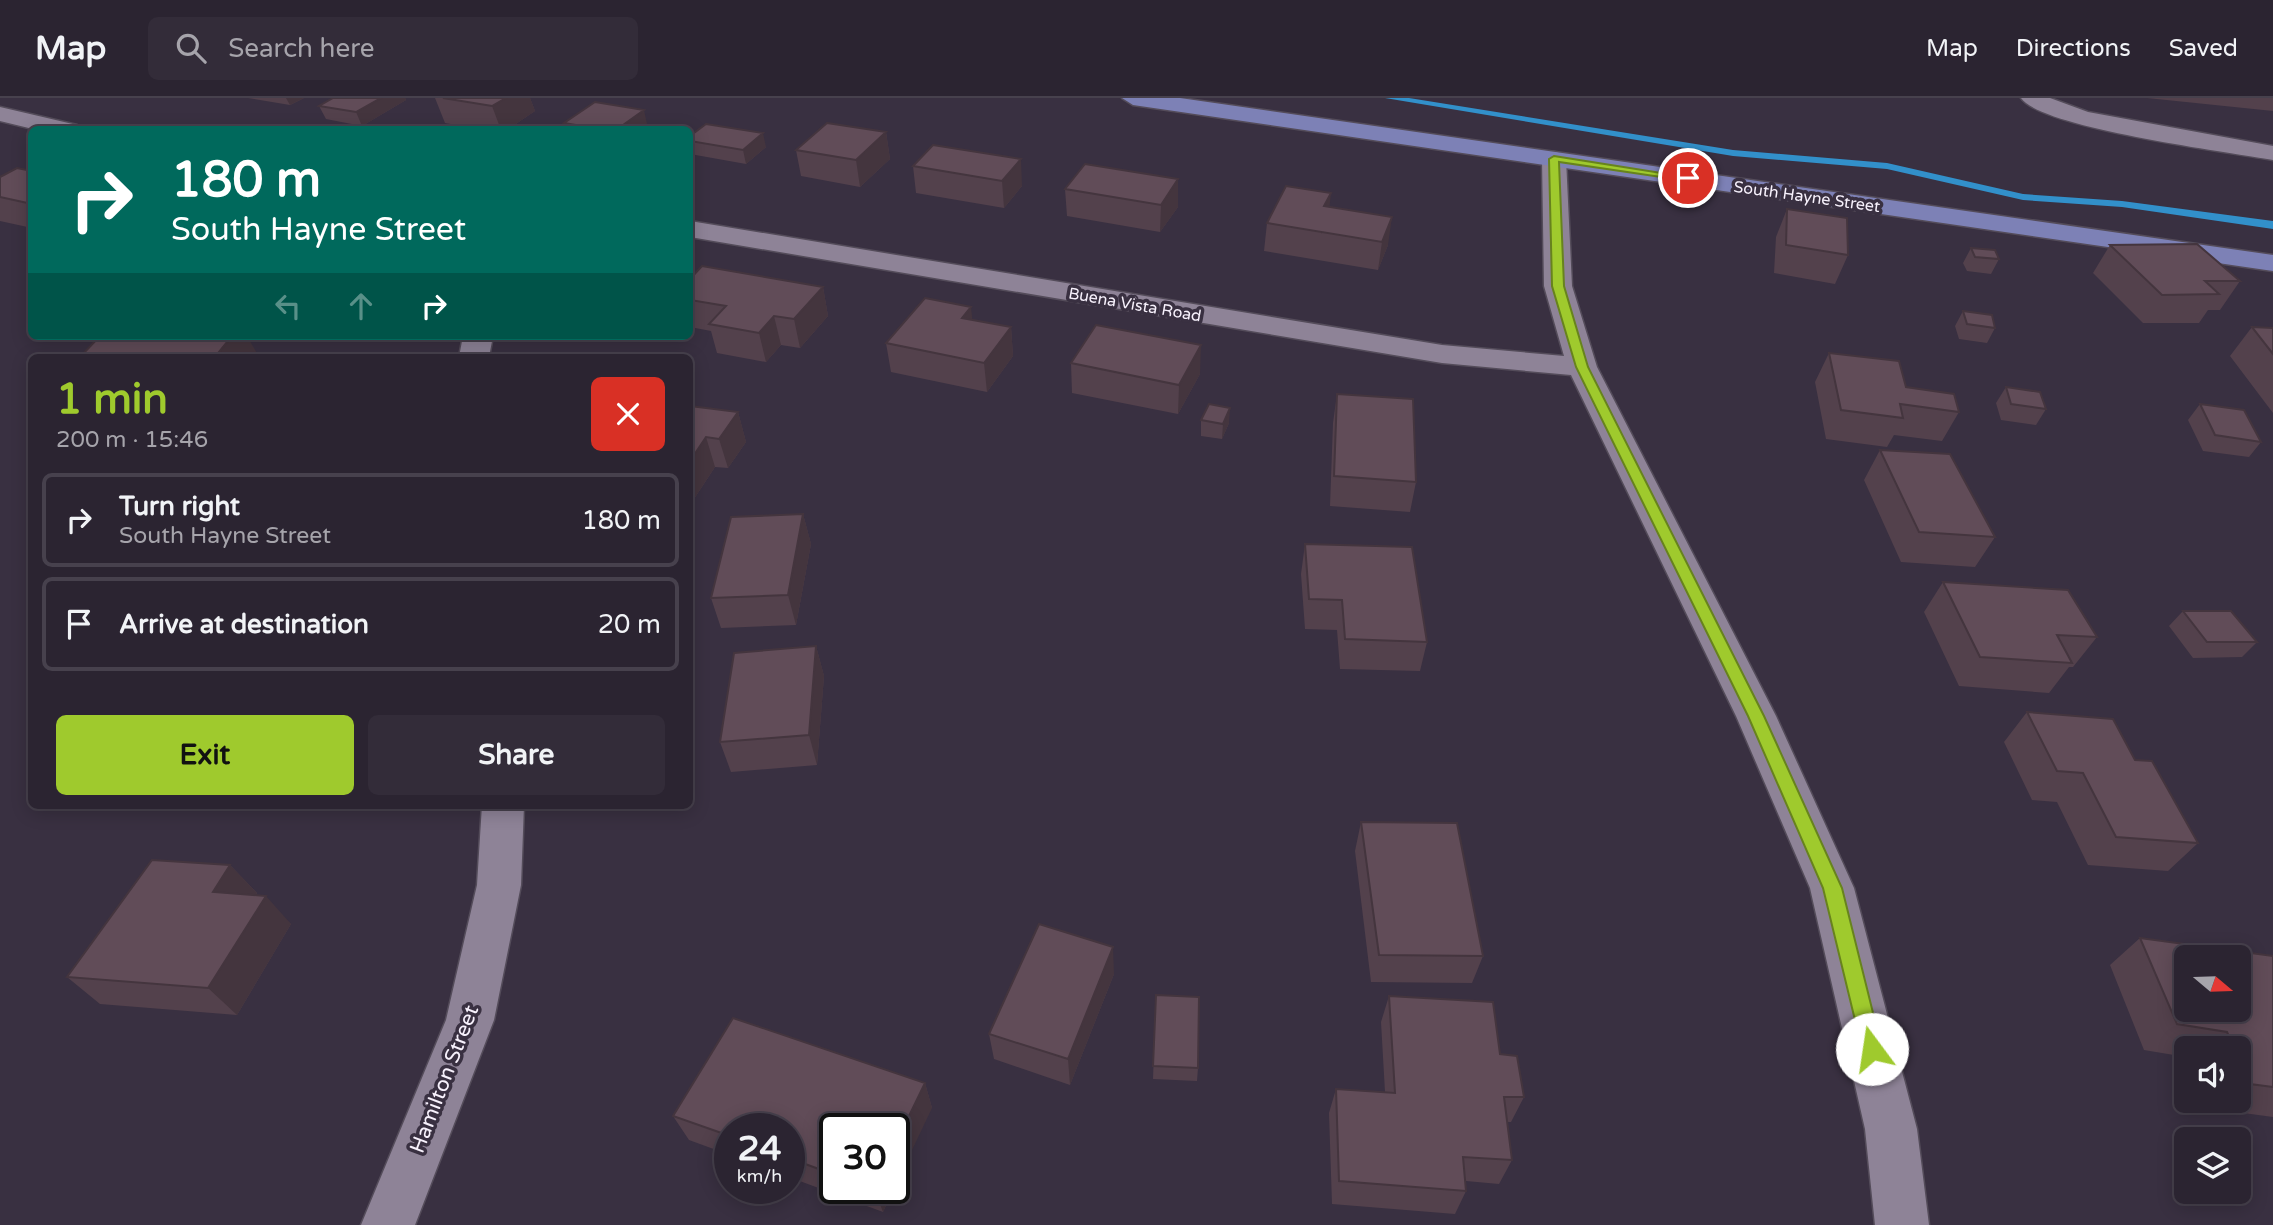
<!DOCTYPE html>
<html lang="en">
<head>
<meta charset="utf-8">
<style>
	:root { --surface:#2b2431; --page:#332c39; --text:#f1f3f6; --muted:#a6a4ab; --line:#47414d; --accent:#9fca2d }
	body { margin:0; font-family:"Varela Round",sans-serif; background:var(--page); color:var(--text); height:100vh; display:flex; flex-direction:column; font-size:26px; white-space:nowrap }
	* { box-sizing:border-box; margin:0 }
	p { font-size:23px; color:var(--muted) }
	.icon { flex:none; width:38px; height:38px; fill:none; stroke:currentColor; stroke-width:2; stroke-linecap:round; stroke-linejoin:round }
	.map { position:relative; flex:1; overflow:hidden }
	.sheet { position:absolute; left:28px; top:256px; width:665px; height:455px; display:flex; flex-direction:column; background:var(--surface); border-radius:10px; box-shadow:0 4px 18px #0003,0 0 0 2px var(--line) }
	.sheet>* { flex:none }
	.banner { position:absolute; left:28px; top:28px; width:665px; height:214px; border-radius:10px; box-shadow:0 4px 18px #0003,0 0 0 2px var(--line); background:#00695c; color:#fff; overflow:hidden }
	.needle { width:46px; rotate:109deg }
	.fabs { position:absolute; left:2174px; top:847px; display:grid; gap:14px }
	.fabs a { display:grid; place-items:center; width:77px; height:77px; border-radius:10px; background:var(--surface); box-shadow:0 4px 18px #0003,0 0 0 2px var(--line); font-size:35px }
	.speed { position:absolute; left:714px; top:1015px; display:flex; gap:14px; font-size:35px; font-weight:700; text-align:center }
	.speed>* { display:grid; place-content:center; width:91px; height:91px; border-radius:50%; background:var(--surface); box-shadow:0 4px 18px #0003,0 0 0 2px var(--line); line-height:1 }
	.speed small { font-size:18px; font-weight:400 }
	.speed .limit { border:4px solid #111; border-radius:10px; background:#fff; color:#111 }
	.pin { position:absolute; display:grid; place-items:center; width:60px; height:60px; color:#fff; margin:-30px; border:4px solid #fff; border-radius:50%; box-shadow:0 2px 7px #0007 }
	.me { position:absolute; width:77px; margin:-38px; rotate:346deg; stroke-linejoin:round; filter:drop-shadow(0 0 5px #0008) }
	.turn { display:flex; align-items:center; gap:24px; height:147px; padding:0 28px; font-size:32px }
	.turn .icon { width:91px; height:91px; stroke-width:2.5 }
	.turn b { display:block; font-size:49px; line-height:60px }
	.lanes { display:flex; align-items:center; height:66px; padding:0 28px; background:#0003; justify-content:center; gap:35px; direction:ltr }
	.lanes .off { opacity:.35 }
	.round { display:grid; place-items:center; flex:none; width:74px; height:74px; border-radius:10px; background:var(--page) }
	.overview { display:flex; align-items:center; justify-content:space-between; height:119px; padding:0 28px }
	h1 { font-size:42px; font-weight:700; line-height:52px; color:var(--accent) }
	.action { display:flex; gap:14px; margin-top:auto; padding:14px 28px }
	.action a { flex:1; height:80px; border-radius:10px; background:var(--accent); color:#111; font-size:28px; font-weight:700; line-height:80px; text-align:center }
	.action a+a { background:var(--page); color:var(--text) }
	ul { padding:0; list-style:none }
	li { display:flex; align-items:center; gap:21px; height:94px; margin:0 14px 10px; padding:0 14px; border:4px solid var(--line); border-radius:10px }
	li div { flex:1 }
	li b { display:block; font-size:26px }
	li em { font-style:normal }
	header { display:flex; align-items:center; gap:42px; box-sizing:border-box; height:98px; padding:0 35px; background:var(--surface); border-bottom:2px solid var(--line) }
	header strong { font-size:33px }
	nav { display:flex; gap:38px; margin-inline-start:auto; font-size:24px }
	.search { width:490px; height:63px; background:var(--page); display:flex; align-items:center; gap:18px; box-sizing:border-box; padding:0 24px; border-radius:10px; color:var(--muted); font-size:26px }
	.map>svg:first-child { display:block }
</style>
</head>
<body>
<header>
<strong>Map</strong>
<div class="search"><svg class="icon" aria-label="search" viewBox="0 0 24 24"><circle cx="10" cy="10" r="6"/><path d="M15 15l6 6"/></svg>Search here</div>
<nav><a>Map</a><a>Directions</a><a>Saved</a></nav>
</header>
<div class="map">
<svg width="2273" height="1127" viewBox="0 0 2273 1127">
	<rect width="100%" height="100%" fill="#393041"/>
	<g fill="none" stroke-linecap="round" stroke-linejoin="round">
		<path fill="#3290ca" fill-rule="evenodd" d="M1385,0H1409L1733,52L1887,65L2023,96L2122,103L2273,123V131L2122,109L2023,102L1887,71L1733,58Z"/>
		<g stroke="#544c5a" stroke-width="3">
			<path id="minor" d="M2021,0H2050L2088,14L2273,48V62C2229,54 2041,30 2021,0Z
				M0,9L77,27L80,32H37L0,23Z
				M1554,54L1563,56L1566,61L1572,188L1597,269L1776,618L1854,790L1917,1031L1929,1127H1875L1865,1031L1810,790L1736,618L1571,277L1442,265L690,139V123L1442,247L1564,258L1544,188L1542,61L1545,56Z
				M463,238H493L489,259H459Z
				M482,707H524L521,787L494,922L415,1127H361L446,922L477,787Z"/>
		</g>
		<g stroke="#544c5a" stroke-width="3">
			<path id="major" d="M1122,0H1180L2273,157V173L1133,7Z"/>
		</g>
		<use href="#minor" fill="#8e8397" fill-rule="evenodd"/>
		<use href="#major" fill="#7d81b6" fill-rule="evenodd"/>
	</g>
	<path fill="#53414c" d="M248,0H304L290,7Z
		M333,0H405L406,2L362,28L326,21L319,8Z
		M435,0H530L535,13L507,32H485L445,25Z
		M2147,0H2273V13Z
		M564,25L647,26L639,32H566Z
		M886,34L890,61L860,89L801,78L796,52Z
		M690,38L766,49L746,66L690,56Z
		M933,47L1022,88L1004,110L916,95L913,68Z
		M32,73V130L0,123V79Z
		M1065,91L1178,109L1160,134L1067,118Z
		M1329,109L1388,147L1378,172L1264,153L1267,125Z
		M1787,111L1848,157L1835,186L1774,175L1776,139Z
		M2110,147L2240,183L2220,212H2208L2199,225H2143L2093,175Z
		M1971,150L1999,161L1991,176L1967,173L1963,165Z
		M690,181L823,189L828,218L800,250L781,247L766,264L717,255L711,233L690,229Z
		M1963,213L1995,230L1987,245L1959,241L1955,228Z
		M972,222L1011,229L1013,258L987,294L891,274L886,245Z
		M2252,229L2273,230V315L2230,258Z
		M1829,255L1959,314L1942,343L1894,337L1887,349L1826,341L1815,284Z
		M1071,265L1200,276L1178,316L1072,295Z
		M2006,289L2046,311L2036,327L2001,322L1996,305Z
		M1337,296L1416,384L1410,414L1330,408L1333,325Z
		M2200,306L2261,344L2249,359L2203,353L2188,322Z
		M690,308L738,314L746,344L728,370L715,369L690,407Z
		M1201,322L1229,325L1222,341L1201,338Z
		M1880,352L1995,439L1975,469L1901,464L1864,382Z
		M803,416L811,446L796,527L721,530L711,500Z
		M1305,446L1427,544L1420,573L1340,571L1337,532L1305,531L1301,476Z
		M1943,484L2097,539L2073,569H2069L2049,595L1959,588L1924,514Z
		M2183,513L2257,544L2242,559L2193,560L2169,528Z
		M816,548L824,578L817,667L731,674L720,644Z
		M2027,614L2135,662L2198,745L2168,773L2088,767L2057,704L2032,702L2004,644Z
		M1361,724L1483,858L1472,885L1371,884L1355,753Z
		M230,767L257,795L256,797L291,826L237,917L100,906L67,879Z
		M2140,840L2273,858V1019L2214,1011L2210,1003H2238V950H2186V959L2144,952L2110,867Z
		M1114,876L1070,987L994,961L989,936Z
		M1156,897L1198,970L1197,983L1153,981Z
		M1389,898L1500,956L1524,999L1511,1024H1507L1512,1062L1499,1086L1466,1083V1093L1455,1116L1332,1106L1329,1015L1336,991L1385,994L1381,924Z
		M925,985L932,1010L835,1031V1090H894L883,1114L789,1079V1031H730V1057L689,1042L673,1018Z"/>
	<path fill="#44353e" d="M286,0H304L290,7Z
		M381,0H405L406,2L362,28L356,14Z
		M506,0H530L535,13L507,32H501L492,8Z
		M644,12L647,26L639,32H616Z
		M886,34L890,61L860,89L856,62Z
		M763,35L766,49L746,66L743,52Z
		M1021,61L1022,88L1004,110L1002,83Z
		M1178,81V109L1160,134L1161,107Z
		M1331,95L1328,123L1321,136L1324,108Z
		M1392,119L1388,147L1378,172L1382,144Z
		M823,189L828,218L800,250L794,221Z
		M971,209L974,237L962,220Z
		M774,218L781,247L766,264L759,235Z
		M1011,229L1013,258L987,294L984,265Z
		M232,238H247L258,257L256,259H215Z
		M1201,247L1200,276L1178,316L1179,287Z
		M1230,310L1229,325L1222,341L1223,326Z
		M738,314L746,344L728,370L719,341Z
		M706,339L715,369L690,407V363Z
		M803,416L811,446L796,527L788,497Z
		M816,548L824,578L817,667L809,637Z
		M230,767L257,795L240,822L213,794Z
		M266,798L291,826L237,917L208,890Z
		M1113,849L1114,876L1070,987L1068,961Z
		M925,985L932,1010L894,1090V1049Z
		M875,1090H894L883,1114L874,1091Z"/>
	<path fill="#614c58" stroke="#44353e" stroke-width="2" fill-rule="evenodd" d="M333,0H381L356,14L319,8Z
		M443,0H506L492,8Z
		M595,4L644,12L616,32H605L564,25Z
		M827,25L886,34L856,62L796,52Z
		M706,26L763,35L743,52L690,43V38Z
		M933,47L1021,61L1002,83L913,68Z
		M1085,66L1178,81L1161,107L1065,91Z
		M17,70L32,73V106L0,99V79Z
		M1286,88L1331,95L1324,108L1392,119L1382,144L1267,125Z
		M1787,111L1847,120L1848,157L1786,147Z
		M2197,146L2240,183H2205L2219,196L2162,197L2110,147Z
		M1971,150L1995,152L1999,161L1975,159Z
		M702,168L823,189L794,221L774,218L759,235L709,226L726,208L690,202V181Z
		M925,200L971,209L962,220L1011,229L984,265L886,245Z
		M1963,213L1992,217L1995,230L1967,226Z
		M1096,227L1201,247L1179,287L1071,265Z
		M2252,229L2273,230V256Z
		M100,238H232L215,259H80Z
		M1829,255L1899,263L1906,289L1954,296L1959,314L1900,306L1903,320L1841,312Z
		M2006,289L2040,294L2046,311L2011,306Z
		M1337,296L1413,301L1416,384L1334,378Z
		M1209,306L1230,310L1223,326L1201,322Z
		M2200,306L2244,312L2261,344L2215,337Z
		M690,308L738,314L719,341L706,339L690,363Z
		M1880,352L1950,356L1995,439L1919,434Z
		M803,416L788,497L711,500L731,419Z
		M1305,446L1412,449L1427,544L1345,541L1342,502L1309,501Z
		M1943,484L2068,492L2097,539L2057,537L2072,565L1980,559Z
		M2183,513H2231L2257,544H2207Z
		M816,548L809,637L720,644L734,555Z
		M2027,614L2113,621L2135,662L2152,663L2198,745L2116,739L2083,675L2057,673Z
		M1361,724L1457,725L1483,858L1379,857Z
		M152,762L230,767L213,794L266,798L208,890L67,879Z
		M1039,826L1113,849L1068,961L989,936Z
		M2140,840L2273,858V989L2250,986L2238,959V950H2234L2227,934L2177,926ZM2186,859H2238V912H2186Z
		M1156,897L1199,899L1198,970L1153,968Z
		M1389,898L1493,904L1500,956L1517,958L1524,999H1504L1512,1062L1463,1059L1466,1093L1339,1083L1336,991L1395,995Z
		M733,920L925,985L894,1049V1031H835V1077L789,1060V1031H730V1038L673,1018Z"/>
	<path fill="#9fca2d" stroke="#67831d" stroke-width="2" d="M1554,58L1693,80L1688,83L1559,64L1564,188L1588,269L1764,618L1842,790L1882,951L1879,958L1872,960L1865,958L1862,951L1823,790L1748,618L1576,269L1552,188L1549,61Z"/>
	<g text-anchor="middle" stroke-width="7" stroke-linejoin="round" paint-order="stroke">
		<g font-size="16" fill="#f7f1fc" stroke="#393041">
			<text transform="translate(1807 98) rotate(8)" y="6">South Hayne Street</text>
			<text transform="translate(1135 206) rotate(10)" y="6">Buena Vista Road</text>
		</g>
		<g font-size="21" fill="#f7f1fc" stroke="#393041">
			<text transform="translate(444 981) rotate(-69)" y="7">Hamilton Street</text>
		</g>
	</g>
</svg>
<div class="fabs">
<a><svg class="needle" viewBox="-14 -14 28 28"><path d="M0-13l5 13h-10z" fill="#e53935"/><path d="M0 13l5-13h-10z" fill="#a6a4ab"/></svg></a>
<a><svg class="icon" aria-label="sound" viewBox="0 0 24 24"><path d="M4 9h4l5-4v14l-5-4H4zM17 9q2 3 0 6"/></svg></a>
<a><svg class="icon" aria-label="layers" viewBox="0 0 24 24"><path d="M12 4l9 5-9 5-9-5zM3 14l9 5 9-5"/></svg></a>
</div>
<div class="speed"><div>24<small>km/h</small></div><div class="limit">30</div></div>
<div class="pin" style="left:1688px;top:80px;background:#d93025"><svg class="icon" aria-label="arrive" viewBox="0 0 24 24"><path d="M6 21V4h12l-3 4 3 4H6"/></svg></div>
<svg class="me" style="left:1872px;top:951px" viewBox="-20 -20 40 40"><circle r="19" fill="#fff"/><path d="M0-13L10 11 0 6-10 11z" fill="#9fca2d"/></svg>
<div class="banner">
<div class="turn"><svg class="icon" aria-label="right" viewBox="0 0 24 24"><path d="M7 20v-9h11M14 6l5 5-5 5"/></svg><div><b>180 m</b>South Hayne Street</div></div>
<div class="lanes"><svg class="icon off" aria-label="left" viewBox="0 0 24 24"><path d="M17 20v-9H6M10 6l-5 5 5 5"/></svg><svg class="icon off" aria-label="ahead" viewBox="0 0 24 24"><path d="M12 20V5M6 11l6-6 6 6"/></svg><svg class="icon" aria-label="right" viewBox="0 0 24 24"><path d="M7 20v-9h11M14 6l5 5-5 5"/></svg></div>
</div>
<section class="sheet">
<div class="overview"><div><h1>1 min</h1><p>200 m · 15:46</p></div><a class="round" style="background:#d93025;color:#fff"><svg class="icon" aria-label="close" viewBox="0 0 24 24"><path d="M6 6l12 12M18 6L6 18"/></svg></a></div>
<ul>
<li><svg class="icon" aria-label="right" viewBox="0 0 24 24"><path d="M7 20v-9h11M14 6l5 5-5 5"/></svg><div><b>Turn right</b><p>South Hayne Street</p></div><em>180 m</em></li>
<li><svg class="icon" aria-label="arrive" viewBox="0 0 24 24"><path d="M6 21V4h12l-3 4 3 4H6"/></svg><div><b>Arrive at destination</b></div><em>20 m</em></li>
</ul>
<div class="action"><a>Exit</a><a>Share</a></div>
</section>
</div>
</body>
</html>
